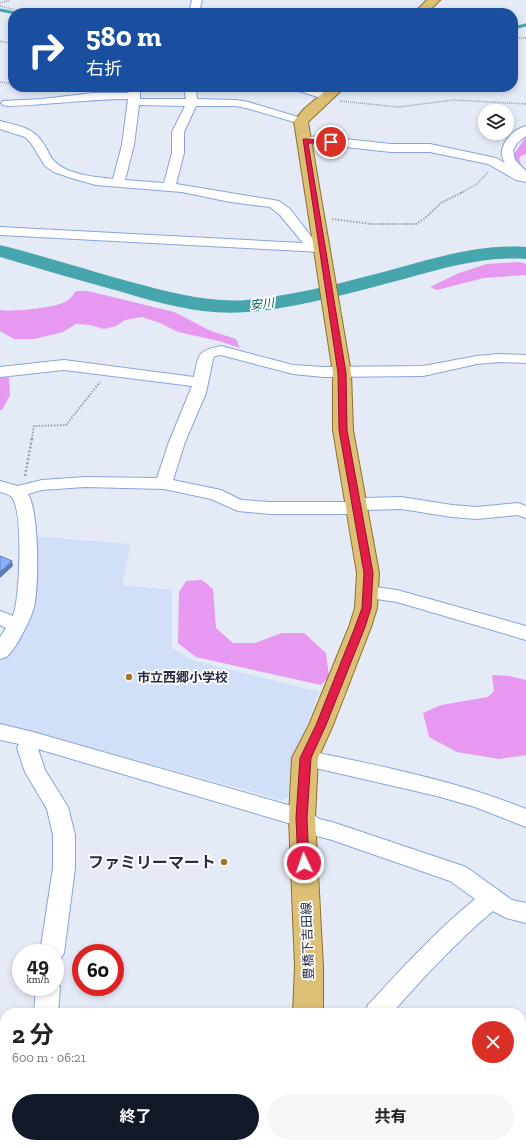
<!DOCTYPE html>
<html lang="ja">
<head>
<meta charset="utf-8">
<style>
	:root { --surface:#fff; --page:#f6f6f6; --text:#222; --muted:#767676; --accent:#111827 }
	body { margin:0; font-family:"Zilla Slab","Noto Sans JP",serif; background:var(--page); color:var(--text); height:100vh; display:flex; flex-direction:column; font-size:15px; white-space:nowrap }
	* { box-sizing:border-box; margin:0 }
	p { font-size:13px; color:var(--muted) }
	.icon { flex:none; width:22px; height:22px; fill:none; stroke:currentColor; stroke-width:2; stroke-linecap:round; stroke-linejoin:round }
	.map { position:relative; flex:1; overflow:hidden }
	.details { position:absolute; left:0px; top:1008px; width:526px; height:140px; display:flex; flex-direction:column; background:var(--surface); border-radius:16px 16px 0 0; box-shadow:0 2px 6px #0003 }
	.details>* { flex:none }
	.guide { position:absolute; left:8px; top:8px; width:510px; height:84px; border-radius:16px; box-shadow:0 2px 6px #0003; background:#1a4fa0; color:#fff; overflow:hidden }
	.controls { position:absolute; left:478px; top:104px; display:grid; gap:8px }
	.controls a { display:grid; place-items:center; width:36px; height:36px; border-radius:50%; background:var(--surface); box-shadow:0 2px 6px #0003; font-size:20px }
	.speed { position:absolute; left:12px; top:944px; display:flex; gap:8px; font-size:20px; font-weight:700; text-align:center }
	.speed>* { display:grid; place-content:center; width:52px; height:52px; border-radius:50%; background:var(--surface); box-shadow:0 2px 6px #0003; line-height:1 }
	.speed small { font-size:10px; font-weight:400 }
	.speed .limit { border:6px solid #d22; background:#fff; color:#111 }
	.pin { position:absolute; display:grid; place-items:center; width:34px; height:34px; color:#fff; margin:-17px; border:2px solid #fff; border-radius:50%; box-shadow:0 1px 4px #0007 }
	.me { position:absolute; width:44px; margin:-22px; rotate:357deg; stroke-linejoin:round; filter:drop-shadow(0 0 3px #0008) }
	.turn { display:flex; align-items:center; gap:14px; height:84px; padding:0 12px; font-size:18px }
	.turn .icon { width:52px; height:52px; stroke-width:2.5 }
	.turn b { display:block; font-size:28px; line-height:34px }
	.round { display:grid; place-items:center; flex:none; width:42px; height:42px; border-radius:21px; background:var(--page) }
	.summary { display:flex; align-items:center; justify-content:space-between; height:68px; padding:0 12px }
	h1 { font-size:24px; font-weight:700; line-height:30px }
	.primary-button { display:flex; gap:8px; margin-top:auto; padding:8px 12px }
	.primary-button a { flex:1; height:46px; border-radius:24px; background:var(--accent); color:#fff; font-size:16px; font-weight:700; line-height:46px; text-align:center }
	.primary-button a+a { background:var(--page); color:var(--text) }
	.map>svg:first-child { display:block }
</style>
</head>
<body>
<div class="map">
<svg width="526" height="1148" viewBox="0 0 526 1148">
	<rect width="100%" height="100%" fill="#e4ebf7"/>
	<path fill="#d1dff9" d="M31,536L131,544L122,585L172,590V648L192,660L319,692L297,751L288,798L281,800L104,751L0,725V661L24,624Z"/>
	<path fill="#e798f1" d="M526,137V154L521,156L519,159L521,164L519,166L512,157Z
		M520,262L526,264V275L484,278L437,290L430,287L459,273L487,264Z
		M76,291H88L174,312L211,331L236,339L240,348L219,341L178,332L160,323L142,317L125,320L116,326L104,329L90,325L76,324L63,332L34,339H14L0,331V310C12,312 54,308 65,302C69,300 73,295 76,291Z
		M0,375L9,378L10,395L2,410H0Z
		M202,580L213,589L216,628L233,643H255L282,633H304L326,653L329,677L321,685L196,657L178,643L179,592L186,581Z
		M492,675L509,676L526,680V755L499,759L457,752L429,737L423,713L441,705L488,697L494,691Z"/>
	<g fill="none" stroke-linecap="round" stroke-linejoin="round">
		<path stroke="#46a5ad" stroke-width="3" d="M0,10L15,13
			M513,28L526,25"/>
		<path fill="#46a5ad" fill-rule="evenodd" d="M0,245C44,256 87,270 131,282C169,292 208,303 247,300C298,295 349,281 398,268C441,256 482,244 526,247V259C483,256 445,268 404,279C353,292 300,308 247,312C205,316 163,304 122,292C81,281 41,269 0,257Z"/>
		<g stroke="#87a4db" stroke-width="2">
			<path id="minor" d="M192,0H202L199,13H189Z
				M184,87H196L197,99L236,100L248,102L305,119L307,121L305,123L301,124L246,108L236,106H196L184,132V153L176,184L279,201L290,209L317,244L326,245L328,248L326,251L321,252L0,235V227L303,243L280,215L270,207L230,202L182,192L96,185L74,179L54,172L45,166L31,143L25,137L0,129V121C16,125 33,127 43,143C47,148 49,156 54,161C68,175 95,177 113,179L122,145L128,99C88,99 48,105 7,106L3,105L1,103L3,101L42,99L93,93H128L130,89L134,88L140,91V99H186ZM139,105L185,106L172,132V153L164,183L125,180L134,145Z
				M291,87H308L331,95L333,97L331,99L327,100L293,89Z
				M526,126V136L517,143L513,150L515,160L526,171V182L516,180L488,164L430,152H391L318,144H301L299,141L301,138L318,136L391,144H430L496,158L505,163C495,148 511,130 526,126Z
				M221,346L293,365L324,367L423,366L477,356L499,354L526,355V363L499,362L477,364L423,376L324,377L293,374L221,355L215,356L213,359L206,393L185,442L173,480L221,490L241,500L270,502H350L364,498L401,497L452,505L477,507L518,503L526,506V518L517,515L477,519L452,517L401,509L364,510L350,514H270L238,511L211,499L164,489L85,487L42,490L28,494C39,512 39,585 34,607C32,617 14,653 6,657C4,658 2,658 0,659V637L6,628L0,625V611L13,616C20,598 23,516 13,499C11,495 5,493 0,492V481L18,486L42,480L85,477L157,478L169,442L192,386L64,370L0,377V367L64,360L194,377C199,354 197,351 221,346Z
				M368,586L397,590L526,626V640L397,602L362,597L359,592L362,587Z
				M0,724L33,732L302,809L310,812L319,819L332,822L466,867L512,900L526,903V923L506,918L493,911C456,942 424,977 392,1013H365L368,1005C402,968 436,931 475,899L450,881L332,840L305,833L295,825L38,749L45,770L68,807L75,835V868L64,953L60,960L55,962V953H40L53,868V835L47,809L25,772L17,748L19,744L0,740Z
				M305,750C380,766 454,780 526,809V827L475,807L437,796L298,764L295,758L298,752Z
				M55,979L60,987L58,1013H34L36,987H55Z
				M5,1073V1097L0,1098V1074Z
				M5,1143H31L30,1148H4Z"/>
		</g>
		<g stroke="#8e7029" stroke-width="2">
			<path id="major" d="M427,0H440L427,13H414Z
				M330,87H345L308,122L351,373L353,430L379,573L377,608L371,627L333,725L318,758L315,818L323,967V1013H293L295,967L289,818L292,758L309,725L349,627L355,608L357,573L333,430V373L294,121L304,109Z
				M241,1143H275L273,1148H239Z"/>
		</g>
		<path stroke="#97a0b0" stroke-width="1.5" stroke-dasharray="1 1" stroke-linecap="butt" d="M0,3L10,0
			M0,6L28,13
			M513,38H526
			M0,41L13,44
			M0,82L13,84
			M340,101L398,107L454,100L526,104
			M461,193L477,184L488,172"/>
		<path stroke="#97a0b0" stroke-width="2" stroke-dasharray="1.5 1.5" stroke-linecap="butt" d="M332,219L372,224H416L424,219L441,203L463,192
			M32,439L34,426L66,425L100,382"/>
		<path stroke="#97a0b0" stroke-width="2.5" stroke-dasharray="2 2" stroke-linecap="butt" d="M25,476L32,438"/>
		<use href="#minor" fill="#fff" fill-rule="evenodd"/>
		<use href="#major" fill="#ddbf76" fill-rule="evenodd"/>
	</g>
	<path fill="#5f7cb1" d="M12,561L13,566L0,578V572Z"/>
	<path fill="#88b1fd" stroke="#5f7cb1" d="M0,556L12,561L0,572Z"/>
	<path fill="#e11d48" stroke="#92132f" d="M303,139L331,140L334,142L331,144L308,143L346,373L347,430L373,573L371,608L365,627L326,725L311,758L307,818L309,863L308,866L304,868L300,866L298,863L296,818L300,758L316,725L355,627L362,608L364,573L339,430L338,373Z"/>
	<g fill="#9e7825" stroke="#fff" stroke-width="1.5">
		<circle cx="129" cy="677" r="4"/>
		<circle cx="224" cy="862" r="4"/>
	</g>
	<g text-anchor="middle" stroke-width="3.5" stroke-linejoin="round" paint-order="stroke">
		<g font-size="12" font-style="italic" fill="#045a60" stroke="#fff">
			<text transform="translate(262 304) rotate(-7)" y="4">安川</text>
		</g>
		<g font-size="13" font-weight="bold" fill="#232e44" stroke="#fff" text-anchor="start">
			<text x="137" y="682">市立西郷小学校</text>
		</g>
		<g font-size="13" fill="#232e44" stroke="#fff">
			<text transform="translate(307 941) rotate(-92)" y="5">豊橋下吉田線</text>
		</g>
		<g font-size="16" font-weight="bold" fill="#232e44" stroke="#fff" text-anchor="end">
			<text x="216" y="868">ファミリーマート</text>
		</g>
	</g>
</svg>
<div class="controls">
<a><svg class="icon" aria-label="layers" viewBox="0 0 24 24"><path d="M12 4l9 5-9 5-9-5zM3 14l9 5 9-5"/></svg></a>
</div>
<div class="speed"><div>49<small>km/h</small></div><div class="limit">60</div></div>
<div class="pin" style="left:331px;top:142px;background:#d93025"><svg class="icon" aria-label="arrive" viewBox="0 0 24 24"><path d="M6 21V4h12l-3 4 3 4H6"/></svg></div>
<svg class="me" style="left:304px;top:863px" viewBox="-20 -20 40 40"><circle r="17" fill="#e11d48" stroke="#fff" stroke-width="3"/><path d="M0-11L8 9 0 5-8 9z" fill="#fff"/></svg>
<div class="guide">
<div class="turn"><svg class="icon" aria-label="right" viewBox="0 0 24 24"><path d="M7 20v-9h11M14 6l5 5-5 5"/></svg><div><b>580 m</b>右折</div></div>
</div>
<section class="details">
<div class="summary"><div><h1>2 分</h1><p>600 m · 06:21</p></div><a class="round" style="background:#d93025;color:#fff"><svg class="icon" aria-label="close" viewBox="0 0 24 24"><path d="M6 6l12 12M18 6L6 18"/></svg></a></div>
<div class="primary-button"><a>終了</a><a>共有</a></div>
</section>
</div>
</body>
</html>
